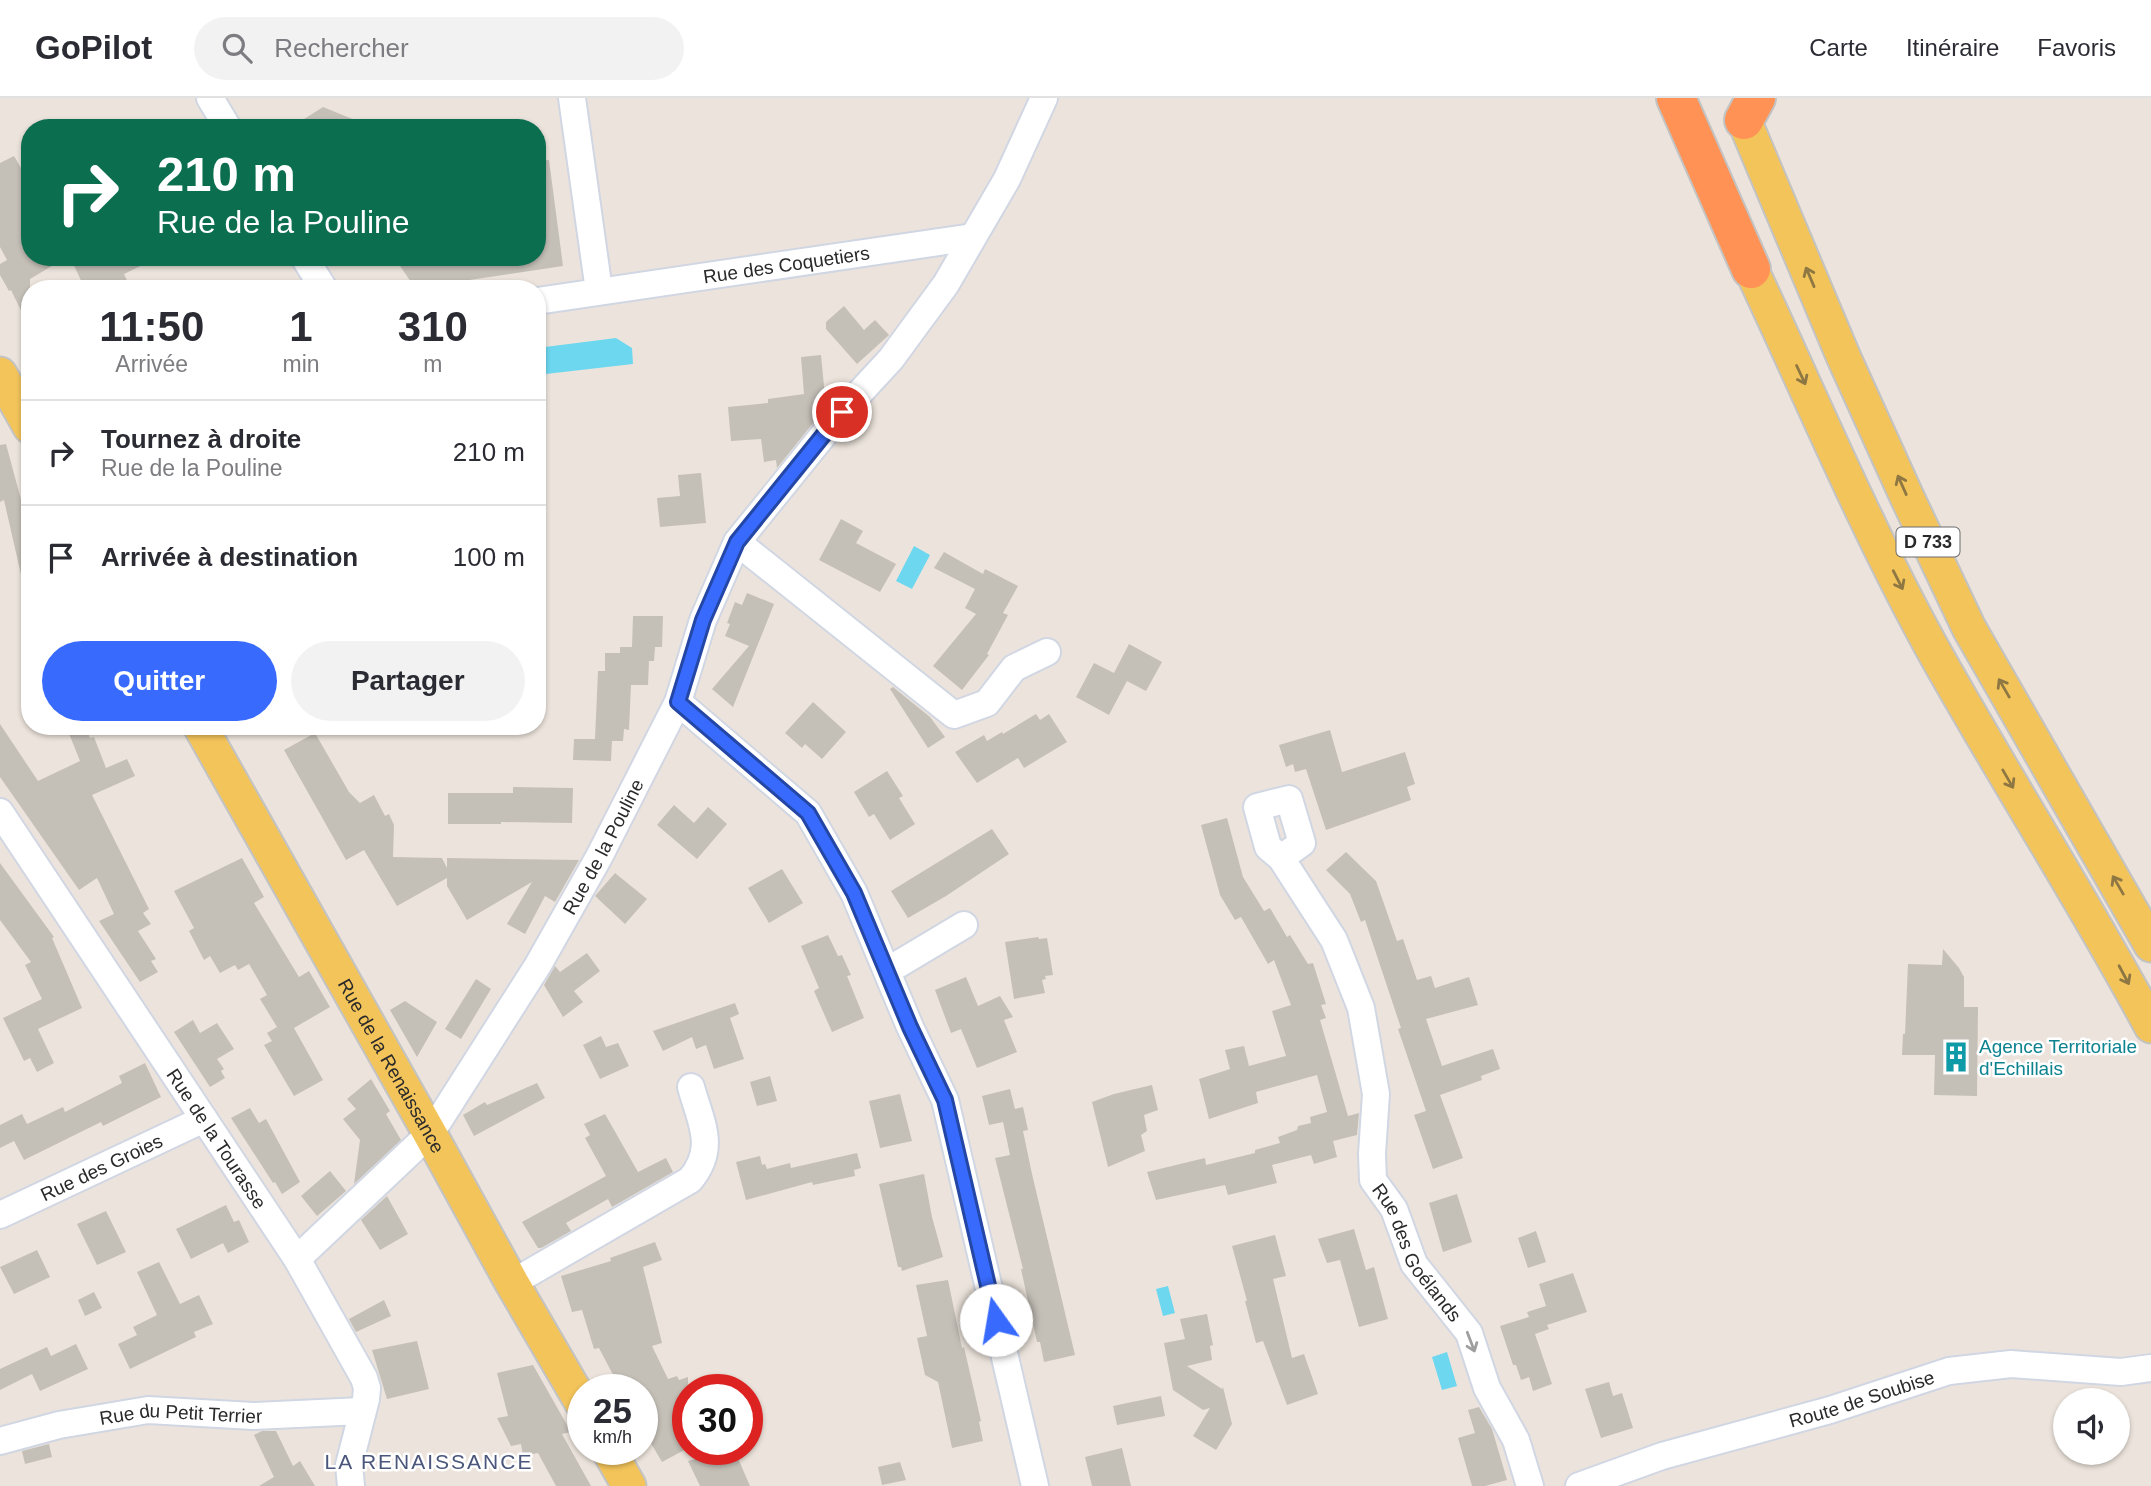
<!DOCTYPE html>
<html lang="fr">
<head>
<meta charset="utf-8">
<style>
	:root { --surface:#fff; --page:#f2f2f3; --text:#2b2b33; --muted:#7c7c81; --line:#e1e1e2; --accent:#386bfd }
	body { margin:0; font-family:Arial,sans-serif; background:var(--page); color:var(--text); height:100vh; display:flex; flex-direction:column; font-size:26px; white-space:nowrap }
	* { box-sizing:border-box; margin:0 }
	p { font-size:23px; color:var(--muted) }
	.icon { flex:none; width:38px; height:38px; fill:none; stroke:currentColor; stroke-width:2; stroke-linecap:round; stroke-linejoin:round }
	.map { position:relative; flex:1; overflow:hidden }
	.sheet { position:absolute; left:21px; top:182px; width:525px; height:455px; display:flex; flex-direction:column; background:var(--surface); border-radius:28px; box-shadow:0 2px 5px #0004 }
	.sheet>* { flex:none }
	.hud { position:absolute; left:21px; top:21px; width:525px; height:147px; border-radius:28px; box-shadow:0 2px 5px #0004; background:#0b6e4f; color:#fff; overflow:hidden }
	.tools { position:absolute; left:2053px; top:1290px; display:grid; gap:14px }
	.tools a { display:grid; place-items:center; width:77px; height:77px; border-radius:50%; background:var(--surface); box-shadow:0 2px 5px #0004; font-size:35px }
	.speed { position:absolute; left:567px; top:1276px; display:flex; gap:14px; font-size:35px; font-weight:700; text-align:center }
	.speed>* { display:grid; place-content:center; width:91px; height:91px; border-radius:50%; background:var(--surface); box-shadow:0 2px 5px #0004; line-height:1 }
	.speed small { font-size:18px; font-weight:400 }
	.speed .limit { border:10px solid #d22; background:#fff; color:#111 }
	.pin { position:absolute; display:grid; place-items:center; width:60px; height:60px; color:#fff; margin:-30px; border:4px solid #fff; border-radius:50%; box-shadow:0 2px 7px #0007 }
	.me { position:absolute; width:77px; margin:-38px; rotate:347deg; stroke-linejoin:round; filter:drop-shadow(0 0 5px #0008) }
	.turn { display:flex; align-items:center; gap:24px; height:147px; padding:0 21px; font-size:32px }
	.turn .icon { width:91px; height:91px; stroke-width:2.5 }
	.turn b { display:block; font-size:49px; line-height:60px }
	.eta { display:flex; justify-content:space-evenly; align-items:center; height:119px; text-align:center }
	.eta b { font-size:42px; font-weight:700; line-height:49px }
	.button { display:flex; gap:14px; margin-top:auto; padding:14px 21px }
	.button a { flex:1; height:80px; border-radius:42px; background:var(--accent); color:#fff; font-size:28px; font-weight:700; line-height:80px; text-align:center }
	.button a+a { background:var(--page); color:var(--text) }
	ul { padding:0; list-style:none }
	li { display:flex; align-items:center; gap:21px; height:105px; padding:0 21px; border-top:2px solid var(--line) }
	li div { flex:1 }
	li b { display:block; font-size:26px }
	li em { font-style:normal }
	header { display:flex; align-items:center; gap:42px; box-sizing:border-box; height:98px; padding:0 35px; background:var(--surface); border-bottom:2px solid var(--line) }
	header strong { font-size:33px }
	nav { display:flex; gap:38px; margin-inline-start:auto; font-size:24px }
	.search { width:490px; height:63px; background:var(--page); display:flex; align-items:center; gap:18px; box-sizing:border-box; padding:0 24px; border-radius:38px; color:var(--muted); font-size:26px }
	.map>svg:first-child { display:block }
</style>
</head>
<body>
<header>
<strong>GoPilot</strong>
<div class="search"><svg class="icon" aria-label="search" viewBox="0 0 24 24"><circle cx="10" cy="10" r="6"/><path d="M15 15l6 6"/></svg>Rechercher</div>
<nav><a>Carte</a><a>Itinéraire</a><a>Favoris</a></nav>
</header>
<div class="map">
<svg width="2151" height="1388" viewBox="0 0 2151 1388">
	<rect width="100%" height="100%" fill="#ece4dc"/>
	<path fill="#6dd7f0" d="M616,240L632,250L633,266L537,277V250Z
		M914,448L930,457L912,491L896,483Z
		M1168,1188L1175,1215L1163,1218L1156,1191Z
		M1447,1254L1457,1288L1442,1292L1432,1259Z"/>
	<path fill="#c4bfb7" d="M323,9L372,29V30H290Z
		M14,58L30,85V159H67L30,181V231L11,192L9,193L0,177V166L7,162L0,149V65Z
		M549,62L563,168L415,190L394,159H537V63Z
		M70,159H159L124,176L131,191H85Z
		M844,208L864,232L875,222L889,237L857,266L826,231V224Z
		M821,257L826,309L777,370L776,362L764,364L761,341L731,343L728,309L768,305V301L804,296L801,259Z
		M6,346L30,435V480L22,481L4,402L0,404V347Z
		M701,375L706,425L660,429L657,400L680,398L678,377Z
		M841,421L863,433L856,445L896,466L880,494L819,462Z
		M944,454L983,476L985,471L1018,488L1003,515L1008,517L987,556L989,557L962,592L933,568L976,516L965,510L975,491L934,470Z
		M747,495L774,506L733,609L712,591L749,548L725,538L730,526L727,525L735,504L742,507Z
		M633,518H663L662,549H655L654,563H649L648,587H631L629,632L624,631L623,643H612L611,663L573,662L574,641H595L598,573H605V555H620V549H632Z
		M1129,546L1162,564L1146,593L1125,582L1127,583L1109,617L1076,599L1094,565L1114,575Z
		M893,589L930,619L945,639L928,650L890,591Z
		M813,604L846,634L822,661L805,646L802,650L785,635Z
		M1036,616L1040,622L1049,616L1067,644L1024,670L1018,660L977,685L955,654L984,637L987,643L1002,634L1003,636Z
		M0,626L38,683L80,663L66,628H85L90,640L94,639L106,670L127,661L135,678L92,697L149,811L143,815L151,826L138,833L156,861L151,863L158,874L140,884L99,823L114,816L97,780L79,792L0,679Z
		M1330,632L1342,674L1405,654L1415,686L1407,689L1411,702L1326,732L1306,671L1295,674L1293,666L1286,669L1279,647Z
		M315,635L349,694L360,705L374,697L385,718L389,716L394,727L393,759L442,760L447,770V760L579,762L555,804L545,798L525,836L507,826L532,784L467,822L447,788V780L397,808L364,752L346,762L284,652Z
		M887,673L903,698L899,700L915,726L890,742L874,716L869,719L854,694Z
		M513,689L573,690L572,725L501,724V726H448V695H513Z
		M674,707L694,725L708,709L727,726L697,761L657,727Z
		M1227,720L1243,779L1264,813L1270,810L1287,839L1290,837L1308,866L1313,865L1326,906L1321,907L1326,920L1320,922L1348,1018L1359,1015L1357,1037L1333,1043L1337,1059L1314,1066L1311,1057L1272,1067L1277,1085L1228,1097L1225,1087L1156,1102L1147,1074L1205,1060L1206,1067L1255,1055V1052L1280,1045L1278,1039L1297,1032L1298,1028L1311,1025L1310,1019L1327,1014L1317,977L1256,994L1258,1005L1209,1021L1199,981L1230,971L1225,952L1244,948L1249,968L1286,958L1272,913L1291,907L1274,862L1268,866L1241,819L1235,822L1220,797L1201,727Z
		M992,731L1009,756L946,798L908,820L891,793Z
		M1346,754L1376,783L1397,843L1403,841L1417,882L1431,878L1435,890L1469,879L1478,907L1426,921L1442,968L1493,951L1500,971L1481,978L1482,982L1440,997L1463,1060L1433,1071L1414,1017L1426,1013L1398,931L1401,930L1365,822L1361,824L1350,796L1326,772Z
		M242,760L264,799L254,805L299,879L309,873L330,909L294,930L323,982L294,998L264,947L272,943L267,935L277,929L260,901L267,897L249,866L238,872L235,867L220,875L210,858L204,862L189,833L194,830L174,793Z
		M0,765L54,839L52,840L82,910L38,931L54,965L37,974L30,960L24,963L3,920L42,901L25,867L31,864L0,822Z
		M782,771L803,805L769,825L748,790Z
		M615,775L647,801L625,826L595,798Z
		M828,837L838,858L842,857L851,877L847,878L864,920L832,934L814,893L819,890L801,848Z
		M1038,839L1039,841L1047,840L1053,877L1045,878L1046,881L1042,882L1045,895L1014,901L1005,844Z
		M1943,851L1959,870L1964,879V909H1978L1977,998L1934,997L1935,957H1902L1903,936H1905L1908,866L1942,867Z
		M587,855L600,873L574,893L583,904L563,919L544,887L555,868L560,874Z
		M966,879L978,908L1000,898L1013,919L1004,922L1017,954L977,970L961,931L951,935L935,892Z
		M476,881L491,891L461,941L445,931Z
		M405,903L437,924L417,959L390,912Z
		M735,905L739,916L730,920L744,961L714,971L706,947L696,951L692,939L663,953L653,933Z
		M193,922L200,935L217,925L234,951L217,961L224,971L221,973L225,980L210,989L174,934Z
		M601,938L606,949L618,945L629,968L600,981L583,947Z
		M145,965L161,999L103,1028L101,1024L24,1062L14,1043L0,1050V1027L22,1016L27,1026L63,1009L65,1014L122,985L119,978Z
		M770,978L777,1003L757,1008L750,984Z
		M371,981L390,1013L386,1016L401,1042L354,1086L360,1042L343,1021L356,1011L347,1001Z
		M537,985L545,1000L474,1038L463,1017L485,1004L487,1007Z
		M1152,987L1158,1012L1144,1017L1147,1033L1141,1037L1145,1053L1108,1069L1092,1004L1114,996Z
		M1010,991L1015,1011L1023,1009L1028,1032L1023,1033L1032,1076L1075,1257L1044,1264L1040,1244H1037L1021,1171H1023L995,1060L1010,1057L1003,1024L989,1027L982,998Z
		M900,996L912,1043L880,1050L869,1003Z
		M250,1010L259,1025L266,1021L300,1084L282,1096L275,1084L273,1085L231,1020Z
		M605,1016L638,1074L666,1060L673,1074L612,1109L608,1101L566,1125L571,1133L541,1150H538L522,1124L606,1078L585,1040L590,1037L584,1026Z
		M857,1055L861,1070L854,1072L855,1078L813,1087L812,1084L746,1102L736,1064L760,1058L762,1067L765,1066L767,1071L790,1065L791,1070Z
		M330,1073L346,1093L317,1118L301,1098Z
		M924,1076L932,1119L943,1159L902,1173L901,1169H898L879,1086Z
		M1457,1096L1472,1144L1443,1154L1429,1105Z
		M387,1098L408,1136L380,1152L361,1122Z
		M226,1107L234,1124L239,1122L249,1144L228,1155L223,1145L191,1161L176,1131Z
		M106,1113L126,1154L97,1167L77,1126Z
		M1354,1131L1366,1172L1374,1169L1388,1221L1359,1229L1340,1162L1327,1165L1318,1141Z
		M1536,1133L1546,1164L1528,1170L1518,1140Z
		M1275,1137L1286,1178L1273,1181L1292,1260L1304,1256L1318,1296L1287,1307L1263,1243L1256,1245L1245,1203H1247L1232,1148Z
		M655,1144L662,1162L643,1169L662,1245L652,1248L668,1281L677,1278L679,1282L688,1279V1350L662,1364L642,1330V1292H621L599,1250L594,1251L582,1212L572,1214L561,1178L611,1163L610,1160Z
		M37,1152L50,1179L14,1196L0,1169Z
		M159,1164L180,1206L199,1197L213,1226L194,1234L196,1239L130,1271L118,1246L137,1237L133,1229L157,1217L137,1174Z
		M1573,1175L1587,1214L1547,1227L1549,1231L1535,1236L1552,1286L1533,1293L1529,1279L1521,1282L1516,1267H1513L1500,1228L1529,1219L1527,1214L1546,1208L1539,1186Z
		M948,1182L962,1250L964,1249L981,1323L979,1324L983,1343L952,1350L938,1284L925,1277L917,1240L927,1238L916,1187Z
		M94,1194L102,1210L85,1218L78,1202Z
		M384,1202L391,1218L356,1234L349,1221Z
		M1207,1216L1213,1247L1210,1248L1212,1262L1187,1268L1222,1291L1223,1289L1232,1326L1216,1352L1193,1338L1210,1310L1203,1312L1173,1292L1164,1245L1185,1241L1180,1221Z
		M417,1243L429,1291L387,1301L372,1252Z
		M76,1246L88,1271L40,1293L32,1276L0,1292V1271L47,1249L51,1258Z
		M533,1267L571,1334L562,1336L591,1388H556L538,1355L523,1358L521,1346L511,1348L497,1320L508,1318L497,1275Z
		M1609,1284L1613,1298L1622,1295L1633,1330L1601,1340L1585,1291Z
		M1161,1298L1165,1318L1117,1327L1113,1308Z
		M1479,1309L1492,1331L1507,1382L1485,1388H1472L1458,1340L1475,1335L1468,1312Z
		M262,1333H276L293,1368L300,1363L315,1388H259L274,1379L254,1337Z
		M49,1346L52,1359L25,1366L22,1353Z
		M1122,1350L1131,1388H1092L1085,1359Z
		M731,1351H734L750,1388H700L688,1363Z
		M900,1364L906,1382L882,1387L878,1369Z"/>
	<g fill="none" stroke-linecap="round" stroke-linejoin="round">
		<g stroke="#d1d6e3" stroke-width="30">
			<g id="minor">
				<path d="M210,0L228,30"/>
				<path d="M572,0L599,193"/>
				<path d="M304,159L324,191"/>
				<path id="s1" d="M537,203L973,139"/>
				<path d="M737,444L954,617L987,605L1014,570L1047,554"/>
				<path d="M678,604L808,715L854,795L910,929L945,1002L1035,1388"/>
				<path id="s2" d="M0,714L297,1161L364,1280L367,1290L366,1301L349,1367L351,1388"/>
				<path id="s3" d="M1281,760L1302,745L1289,701L1257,709L1268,749L1281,760L1334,842L1361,910L1376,996L1372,1056L1373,1082L1394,1111L1414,1166L1469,1235L1487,1290L1516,1342L1530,1388"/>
				<path d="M887,873L964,827"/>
				<path id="s4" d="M0,1117L204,1021"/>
				<path id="s5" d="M297,1161L422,1043L438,1024L538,867L599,759L678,604L703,522L737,444L842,314L891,261L946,186L1007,81L1044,0"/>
				<path d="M512,1185L690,1082C717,1050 701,1025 691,989"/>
				<path id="s6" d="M0,1343L59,1327L148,1312L253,1318L362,1313"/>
				<path id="s7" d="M1579,1388L1662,1358L1830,1312L1949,1273L2011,1266L2121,1274L2151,1270"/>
			</g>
		</g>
		<g stroke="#c3c3c3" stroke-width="37">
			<g id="major">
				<path d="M1744,22L1844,260L1907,399L1969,530L2151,847"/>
				<path d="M1751,171C1810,296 1864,426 1931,548C2002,676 2082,799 2151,928"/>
				<path d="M0,276L30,329"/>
				<path id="s8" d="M200,628L429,1034L512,1185L583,1307"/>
				<path d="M608,1351L629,1388"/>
			</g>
		</g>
		<g stroke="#c3c3c3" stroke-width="42">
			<path id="highway" d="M1676,0L1751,171
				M1744,22L1756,0"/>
		</g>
		<use href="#minor" stroke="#fff" stroke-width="26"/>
		<use href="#major" stroke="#f3c45a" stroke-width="33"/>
		<use href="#highway" stroke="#ff9254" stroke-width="38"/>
	</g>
	<defs><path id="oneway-shaft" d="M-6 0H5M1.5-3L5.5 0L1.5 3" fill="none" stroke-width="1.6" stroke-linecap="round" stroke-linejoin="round" transform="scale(1.75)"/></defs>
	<g stroke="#8e7742">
		<use href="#oneway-shaft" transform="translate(1810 179) rotate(-113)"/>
		<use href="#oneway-shaft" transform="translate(1801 277) rotate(65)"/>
		<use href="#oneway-shaft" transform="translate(1902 387) rotate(-114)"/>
		<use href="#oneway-shaft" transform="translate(1898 482) rotate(63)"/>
		<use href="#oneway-shaft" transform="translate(2004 590) rotate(-120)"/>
		<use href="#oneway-shaft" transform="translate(2008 681) rotate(60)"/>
		<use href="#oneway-shaft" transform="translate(2118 787) rotate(-120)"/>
		<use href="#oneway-shaft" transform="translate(2124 877) rotate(62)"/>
	</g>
	<use stroke="#9f9f9f" href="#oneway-shaft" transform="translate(1471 1244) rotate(69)"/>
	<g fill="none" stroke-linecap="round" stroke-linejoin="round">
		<g stroke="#2446a4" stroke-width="18">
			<path id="route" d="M842,314L737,444L703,522L678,604L808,715L854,795L910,929L945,1002L996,1222"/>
		</g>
		<use href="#route" stroke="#386bfd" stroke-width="12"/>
	</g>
	<defs>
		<g id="building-bare" transform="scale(2.415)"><path d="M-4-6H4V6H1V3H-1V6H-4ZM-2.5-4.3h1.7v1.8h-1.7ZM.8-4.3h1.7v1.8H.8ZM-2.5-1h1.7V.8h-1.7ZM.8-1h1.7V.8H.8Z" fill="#0f9aa8" stroke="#fff" stroke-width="2.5" paint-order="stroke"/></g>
	</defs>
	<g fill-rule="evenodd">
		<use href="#building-bare" x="1956" y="959"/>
	</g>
	<g text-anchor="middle" stroke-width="5" stroke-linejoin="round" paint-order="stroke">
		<rect fill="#fff" stroke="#6a6a6a" stroke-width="2" x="1896.5" y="429.5" width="63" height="29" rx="5"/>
		<g font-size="18" font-weight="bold" fill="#2a2a2a">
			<text x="1928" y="450">D 733</text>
		</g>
		<g font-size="19" fill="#2a2a2a" stroke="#fff">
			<text dy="7" stroke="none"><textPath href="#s1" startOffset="252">Rue des Coquetiers</textPath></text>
			<text dy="7" stroke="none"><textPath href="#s5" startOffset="518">Rue de la Pouline</textPath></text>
			<text dy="7" stroke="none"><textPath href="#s8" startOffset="390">Rue de la Renaissance</textPath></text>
			<text dy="7" stroke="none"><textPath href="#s2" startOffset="392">Rue de la Tourasse</textPath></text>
			<text dy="7" stroke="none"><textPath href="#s4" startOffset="112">Rue des Groies</textPath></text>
			<text dy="7" stroke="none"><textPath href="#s3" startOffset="593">Rue des Goélands</textPath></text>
			<text dy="7" stroke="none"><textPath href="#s7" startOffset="296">Route de Soubise</textPath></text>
			<text dy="7" stroke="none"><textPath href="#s6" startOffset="184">Rue du Petit Terrier</textPath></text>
		</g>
		<g font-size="19" fill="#0d838f" stroke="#fff" text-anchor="start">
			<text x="1979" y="955">Agence Territoriale<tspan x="1979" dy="22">d'Echillais</tspan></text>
		</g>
		<g font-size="21" letter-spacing="2" fill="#4a567b" stroke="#fff">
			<text x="429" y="1371">LA RENAISSANCE</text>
		</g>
	</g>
</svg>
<div class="tools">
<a><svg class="icon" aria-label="sound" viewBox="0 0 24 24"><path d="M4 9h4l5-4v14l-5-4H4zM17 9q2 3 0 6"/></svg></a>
</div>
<div class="speed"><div>25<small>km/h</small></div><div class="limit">30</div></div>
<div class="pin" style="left:842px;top:314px;background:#d93025"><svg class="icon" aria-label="arrive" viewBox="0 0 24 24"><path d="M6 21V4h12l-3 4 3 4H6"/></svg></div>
<svg class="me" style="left:996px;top:1222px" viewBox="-20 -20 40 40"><circle r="19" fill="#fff"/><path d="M0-13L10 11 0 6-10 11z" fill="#386bfd"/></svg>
<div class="hud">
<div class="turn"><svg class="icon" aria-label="right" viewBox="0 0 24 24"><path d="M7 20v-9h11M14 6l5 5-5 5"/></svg><div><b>210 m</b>Rue de la Pouline</div></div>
</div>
<section class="sheet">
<div class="eta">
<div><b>11:50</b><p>Arrivée</p></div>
<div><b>1</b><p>min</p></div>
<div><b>310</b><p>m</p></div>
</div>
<ul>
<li><svg class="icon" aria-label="right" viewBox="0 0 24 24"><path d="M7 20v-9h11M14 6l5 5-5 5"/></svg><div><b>Tournez à droite</b><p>Rue de la Pouline</p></div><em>210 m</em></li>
<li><svg class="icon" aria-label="arrive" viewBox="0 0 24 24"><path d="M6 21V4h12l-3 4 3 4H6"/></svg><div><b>Arrivée à destination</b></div><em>100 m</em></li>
</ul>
<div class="button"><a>Quitter</a><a>Partager</a></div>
</section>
</div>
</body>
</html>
